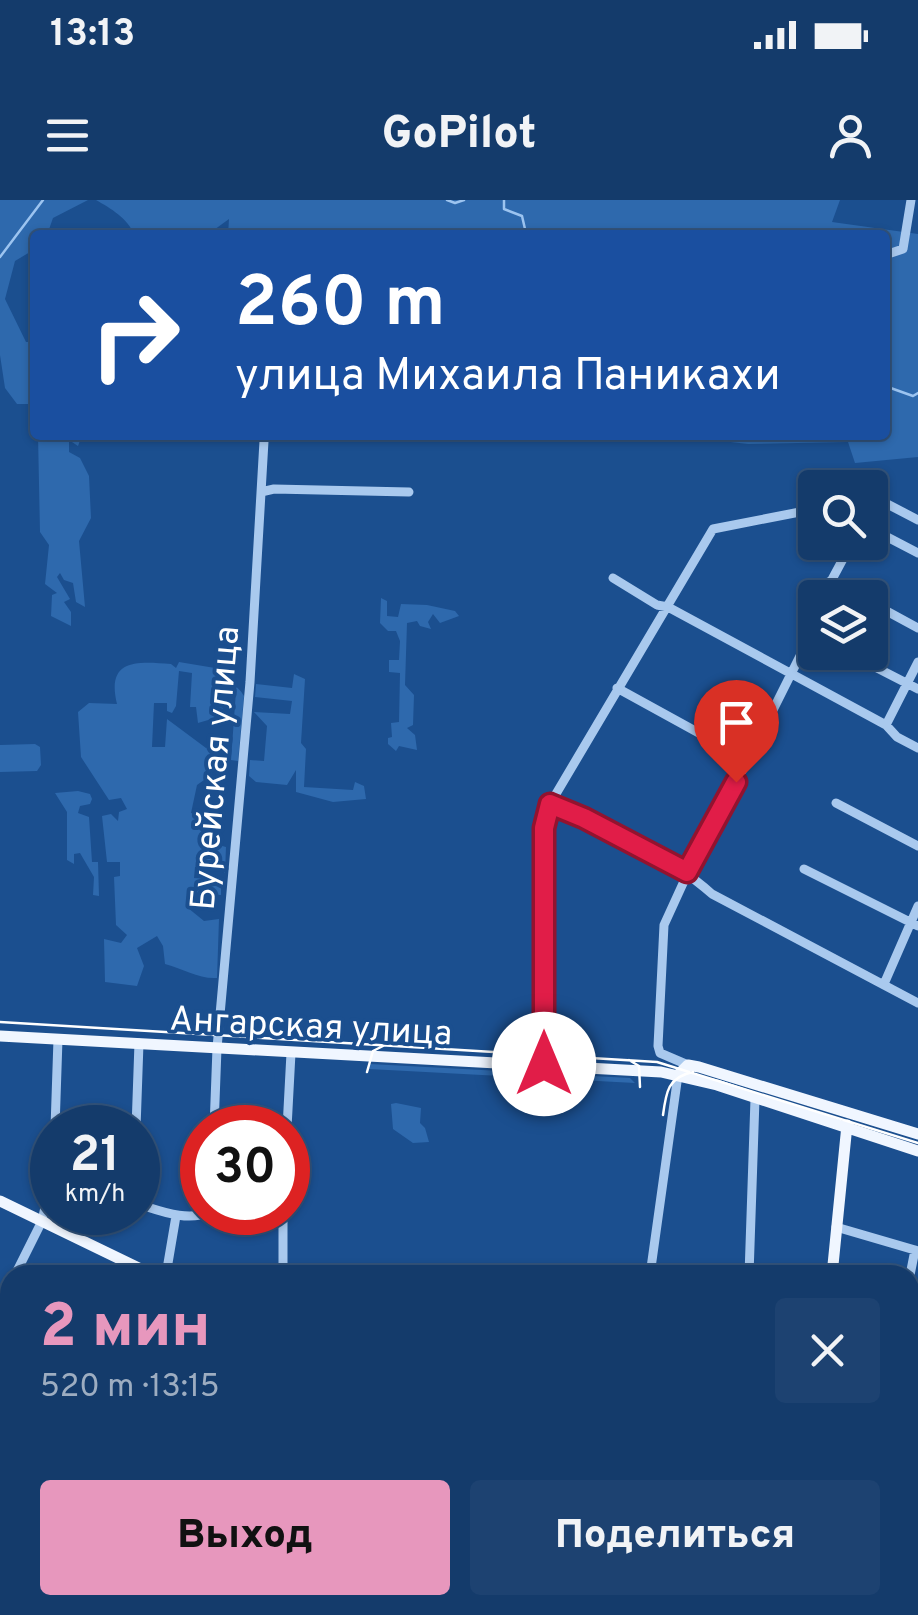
<!DOCTYPE html>
<html lang="ru">
<head>
<meta charset="utf-8">
<style>
	:root { --surface:#143b6b; --page:#1d4271; --text:#f1f3f6; --muted:#9dadc1; --line:#33557e; --accent:#e797bd }
	body { margin:0; font-family:Overpass,sans-serif; background:var(--page); color:var(--text); height:100vh; display:flex; flex-direction:column; font-size:38px; white-space:nowrap }
	* { box-sizing:border-box; margin:0 }
	p { font-size:32px; color:var(--muted) }
	.icon { flex:none; width:55px; height:55px; fill:none; stroke:currentColor; stroke-width:2; stroke-linecap:round; stroke-linejoin:round }
	.map { position:relative; flex:1; overflow:hidden }
	.sheet { position:absolute; left:0px; top:1065px; width:920px; height:350px; display:flex; flex-direction:column; background:var(--surface); border-radius:30px 30px 0 0; box-shadow:0 2px 8px #0004,0 0 0 2px var(--line) }
	.sheet>* { flex:none }
	.top-card { position:absolute; left:30px; top:30px; width:860px; height:210px; border-radius:10px; box-shadow:0 2px 8px #0004,0 0 0 2px var(--line); background:#1a4fa0; color:#fff; overflow:hidden }
	.buttons { position:absolute; left:798px; top:270px; display:grid; gap:20px }
	.buttons a { display:grid; place-items:center; width:90px; height:90px; border-radius:10px; background:var(--surface); box-shadow:0 2px 8px #0004,0 0 0 2px var(--line); font-size:50px }
	.speed { position:absolute; left:30px; top:905px; display:flex; gap:20px; font-size:50px; font-weight:700; text-align:center }
	.speed>* { display:grid; place-content:center; width:130px; height:130px; border-radius:50%; background:var(--surface); box-shadow:0 2px 8px #0004,0 0 0 2px var(--line); line-height:1 }
	.speed small { font-size:25px; font-weight:400 }
	.speed .limit { border:15px solid #d22; background:#fff; color:#111 }
	.pin { position:absolute; display:grid; place-items:center; width:85px; height:85px; color:#fff; margin:-102px -42px; border-radius:50% 50% 50% 0; rotate:-45deg; box-shadow:0 0 10px #0007 }
	.pin .icon { rotate:45deg }
	.me { position:absolute; width:110px; margin:-55px; rotate:0deg; stroke-linejoin:round; filter:drop-shadow(0 0 8px #0008) }
	.turn { display:flex; align-items:center; gap:35px; height:210px; padding:0 40px; font-size:45px }
	.turn .icon { width:130px; height:130px; stroke-width:2.5 }
	.turn b { display:block; font-size:70px; line-height:85px }
	.round { display:grid; place-items:center; flex:none; width:105px; height:105px; border-radius:10px; background:var(--page) }
	.headline { display:flex; align-items:center; justify-content:space-between; height:170px; padding:0 40px }
	h1 { font-size:60px; font-weight:800; line-height:75px; color:var(--accent) }
	.cta { display:flex; gap:20px; margin-top:auto; padding:20px 40px }
	.cta a { flex:1; height:115px; border-radius:10px; background:var(--accent); color:#111; font-size:40px; font-weight:800; line-height:115px; text-align:center }
	.cta a+a { background:var(--page); color:var(--text) }
	.status { display:flex; justify-content:space-between; align-items:center; height:70px; padding:0 50px; background:var(--surface); direction:ltr }
	.status svg { height:28px; fill:currentColor }
	header { display:flex; justify-content:space-between; align-items:center; height:130px; padding:0 40px; background:var(--surface); font-size:45px; font-weight:800 }
	.map>svg:first-child { display:block }
</style>
</head>
<body>
<div class="status"><b>13:13</b><svg viewBox="0 0 49 12"><path d="M0 12V9h3v3zM5 12V6h3v6zM10 12V3h3v9zM15 12V0h3v12zM26 1h20v11H26zM47 4h2v5h-2z"/></svg></div>
<header><svg class="icon" aria-label="menu" viewBox="0 0 24 24"><path d="M4 6h16M4 12h16M4 18h16"/></svg>GoPilot<svg class="icon" aria-label="person" viewBox="0 0 24 24"><circle cx="12" cy="8" r="4"/><path d="M4 21q1-7 8-7t8 7"/></svg></header>
<div class="map">
<svg width="918" height="1415" viewBox="0 0 918 1415">
	<rect width="100%" height="100%" fill="#1b4f8f"/>
	<path fill="#2e69ad" d="M0,0H88L53,18L47,35H35V49L15,61L5,99L26,142H35V204H17L5,188L0,155Z
		M96,0H840L832,22L918,34V257L855,263L848,242L748,244L670,235H885V35H228L229,19L207,35H134C129,19 110,8 96,0Z
		M38,235H82L78,246L69,240V252L80,258L89,276L91,318L79,341L85,407L76,402L73,383L64,380L60,373L57,377L70,399L64,402L71,412V426L51,416L52,395L57,393L45,384L49,345L40,332Z
		M381,398L387,401V416L398,417L401,404L427,405L455,411L459,416L440,423L433,414L428,422L431,429L420,426L417,421L407,423L405,485L414,495L413,525L407,528L415,535L417,550L399,546L396,551L388,544V538L392,537L391,523L399,522L400,473L389,472V460H399L400,441L396,431H388L380,423Z
		M179,462L215,468C223,481 237,483 244,496L238,561L231,560L236,491L224,490L222,516L198,523L196,507H190L192,473L179,471L176,506L172,513L167,511V503H154L152,547H165L167,519L206,548L216,542L211,575L197,585L191,613L206,617L204,641L226,647L225,673L221,668L195,667L194,678L210,679L221,688V695L204,694L203,702L189,698L188,708L204,721L219,719L217,778C198,779 184,769 165,764L163,746L157,736L137,748L144,766L137,786L105,782L104,739L121,743L127,735L116,725L114,677L120,676V662H107L102,616L111,614L118,621L119,612L127,609L121,598L109,600L81,557L78,512L89,503L117,504C106,459 136,461 171,464L176,468Z
		M294,474L305,479L301,543L306,549L304,587L353,590L355,582L364,586L366,599L333,602L296,592V570L287,585L256,582L249,576L250,560L264,561L267,526L254,512L290,514L292,501L255,497L256,484L292,488Z
		M35,544L40,547L41,565L37,571L0,572V545Z
		M78,591L90,594L92,599L90,604L80,606L78,613L89,617L92,662H98L99,696L93,695L94,677L80,653L74,654V664L67,660V612L55,593Z
		M370,864L630,878L635,883L369,869Z
		M396,903L421,908L420,923L425,928L429,942L413,943L393,929L391,904Z"/>
	<g fill="none" stroke-linecap="round" stroke-linejoin="round">
		<path stroke="#9cc4f0" stroke-width="2.5" d="M447,0L455,3L464,0
			M504,0V9L522,16L525,29L534,35
			M585,35H586
			M0,57L43,0
			M885,186L913,196L918,193"/>
		<path stroke="#a9c9ee" stroke-width="9" d="M885,55L903,49L911,0
			M261,292L274,289L409,292
			M870,295L918,320
			M870,328L918,353
			M613,378L657,405L668,407L886,525L897,537L918,548
			M830,381L861,398
			M822,398L852,342
			M870,402L918,428
			M846,452L918,489
			M617,488L748,560
			M886,525L918,462
			M836,603L918,646
			M550,604C606,626 667,654 712,694L918,803
			M804,669L918,726
			M884,784L918,706
			M545,864L544,628L550,604L713,329L815,309
			M688,865L660,853L658,846L664,725L701,644L748,560L808,440L804,432L815,411
			M55,928L58,839
			M136,928L139,843
			M214,928L217,848L250,482L264,241
			M287,928L291,853
			M138,1004C161,1011 187,1022 210,1012
			M283,1012V1068L291,1075
			M836,1027L918,1051
			M15,1075L42,1021L52,975
			M166,1075L176,1016
			M650,1075L678,875
			M749,1075L755,899
			M910,1075L915,1050
			M0,1106L10,1086
			M910,1283L918,1286
			M0,1324L10,1331
			M0,1394L10,1378
			M96,1405L107,1415
			M524,1405L544,1415
			M120,1415L129,1405
			M255,1415L265,1405
			M330,1415L334,1405
			M419,1415L424,1405
			M510,1415L514,1405
			M599,1415L603,1405
			M684,1415L689,1405"/>
		<path stroke="#f0f6ff" stroke-width="11" d="M0,836L661,872L717,885L918,951
			M678,875L688,865L699,867L918,934
			M0,1001L153,1075
			M832,1075L847,925
			M843,1405L864,1415
			M760,1415L764,1405"/>
		<path stroke="#fff" stroke-width="2.5" d="M0,822L657,862L918,943
			M629,860L639,866L640,887
			M367,872L373,851L387,844
			M663,915C666,892 668,877 693,872"/>
	</g>
	<g fill="none" stroke-linecap="round" stroke-linejoin="round">
		<g stroke="#92132f" stroke-width="25">
			<path id="route" d="M544,864V628L550,604L584,618L687,672L736,582"/>
		</g>
		<use href="#route" stroke="#e11d48" stroke-width="18"/>
	</g>
	<g text-anchor="middle" stroke-width="8" stroke-linejoin="round" paint-order="stroke">
		<g font-size="35" fill="#fff" stroke="#1b4f8f">
			<text transform="translate(214 568) rotate(-85)" y="12">Бурейская улица</text>
			<text transform="translate(311 825) rotate(3)" y="12">Ангарская улица</text>
		</g>
	</g>
</svg>
<div class="buttons">
<a><svg class="icon" aria-label="search" viewBox="0 0 24 24"><circle cx="10" cy="10" r="6"/><path d="M15 15l6 6"/></svg></a>
<a><svg class="icon" aria-label="layers" viewBox="0 0 24 24"><path d="M12 4l9 5-9 5-9-5zM3 14l9 5 9-5"/></svg></a>
</div>
<div class="speed"><div>21<small>km/h</small></div><div class="limit">30</div></div>
<div class="pin" style="left:736px;top:582px;background:#d93025"><svg class="icon" aria-label="arrive" viewBox="0 0 24 24"><path d="M6 21V4h12l-3 4 3 4H6"/></svg></div>
<svg class="me" style="left:544px;top:864px" viewBox="-20 -20 40 40"><circle r="19" fill="#fff"/><path d="M0-13L10 11 0 6-10 11z" fill="#e11d48"/></svg>
<div class="top-card">
<div class="turn"><svg class="icon" aria-label="right" viewBox="0 0 24 24"><path d="M7 20v-9h11M14 6l5 5-5 5"/></svg><div><b>260 m</b>улица Михаила Паникахи</div></div>
</div>
<section class="sheet">
<div class="headline"><div><h1>2 мин</h1><p>520 m · 13:15</p></div><a class="round"><svg class="icon" aria-label="close" viewBox="0 0 24 24"><path d="M6 6l12 12M18 6L6 18"/></svg></a></div>
<div class="cta"><a>Выход</a><a>Поделиться</a></div>
</section>
</div>
</body>
</html>
